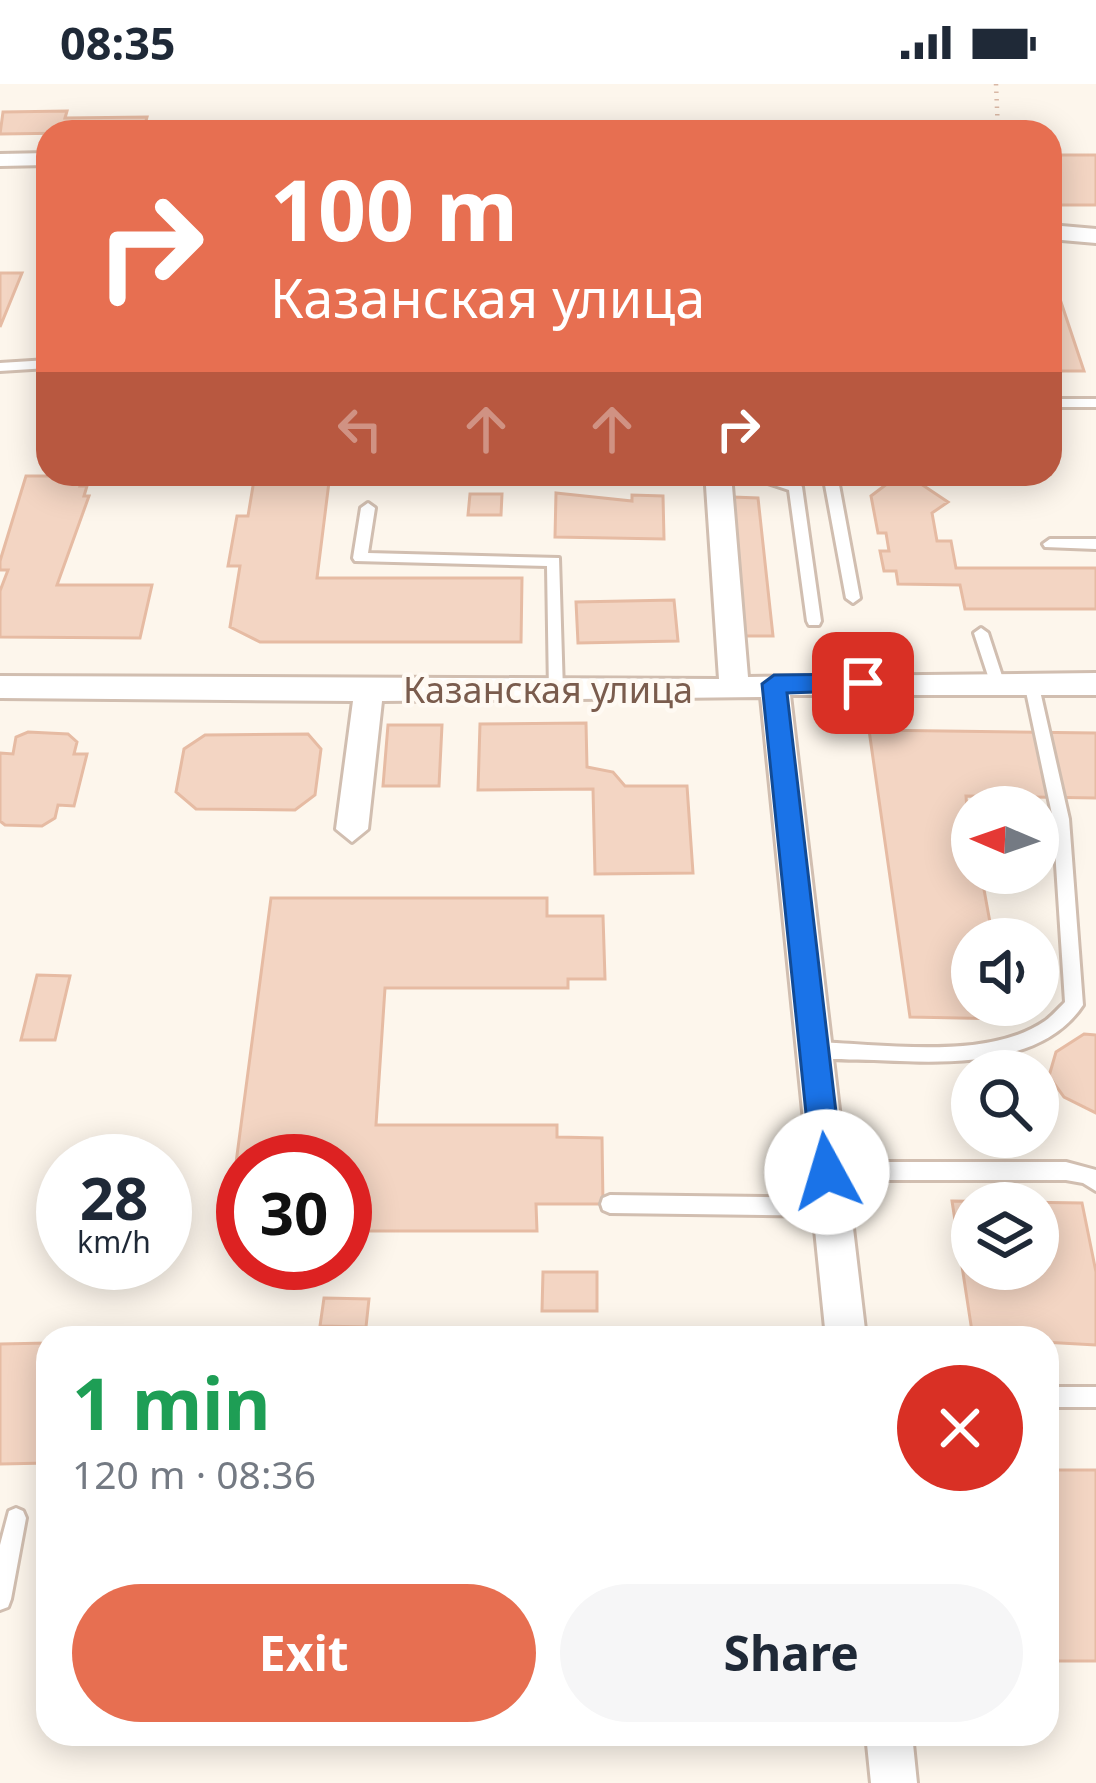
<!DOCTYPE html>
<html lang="en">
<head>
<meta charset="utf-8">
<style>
	:root { --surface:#fff; --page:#f6f6f7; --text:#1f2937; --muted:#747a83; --accent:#e76f51 }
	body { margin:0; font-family:"Noto Sans",sans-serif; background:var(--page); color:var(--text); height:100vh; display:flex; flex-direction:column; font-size:45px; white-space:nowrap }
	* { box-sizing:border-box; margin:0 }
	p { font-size:39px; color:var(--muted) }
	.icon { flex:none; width:66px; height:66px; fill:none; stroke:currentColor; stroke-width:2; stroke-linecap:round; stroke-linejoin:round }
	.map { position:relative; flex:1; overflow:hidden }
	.panel { position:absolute; left:36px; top:1242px; width:1023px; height:420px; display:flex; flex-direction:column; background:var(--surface); border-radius:36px; box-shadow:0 6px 30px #0003 }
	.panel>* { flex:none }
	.banner { position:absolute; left:36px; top:36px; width:1026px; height:366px; border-radius:36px; box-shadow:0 6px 30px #0003; background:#e76f51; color:#fff; overflow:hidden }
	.needle { width:78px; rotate:272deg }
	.fabs { position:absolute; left:951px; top:702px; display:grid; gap:24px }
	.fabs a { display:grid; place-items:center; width:108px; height:108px; border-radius:50%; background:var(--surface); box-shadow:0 6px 30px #0003; font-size:60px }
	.speed { position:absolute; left:36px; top:1050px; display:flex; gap:24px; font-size:60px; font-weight:700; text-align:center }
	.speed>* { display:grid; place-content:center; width:156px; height:156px; border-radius:50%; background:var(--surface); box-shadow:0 6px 30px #0003; line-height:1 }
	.speed small { font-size:30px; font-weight:400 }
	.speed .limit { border:18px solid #d22; background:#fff; color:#111 }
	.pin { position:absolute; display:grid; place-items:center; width:102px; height:102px; color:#fff; margin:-51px; border-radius:24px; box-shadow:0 6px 18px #0006 }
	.me { position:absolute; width:132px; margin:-66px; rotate:354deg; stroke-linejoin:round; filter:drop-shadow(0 0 9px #0008) }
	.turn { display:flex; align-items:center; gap:42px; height:252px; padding:0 36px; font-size:54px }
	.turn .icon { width:156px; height:156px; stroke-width:2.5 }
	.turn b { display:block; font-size:84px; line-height:102px }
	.lanes { display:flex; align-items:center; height:114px; padding:0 36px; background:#0003; justify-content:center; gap:60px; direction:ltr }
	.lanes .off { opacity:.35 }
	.round { display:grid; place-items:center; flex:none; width:126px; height:126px; border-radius:63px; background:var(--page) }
	.overview { display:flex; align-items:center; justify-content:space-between; height:204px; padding:0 36px }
	h1 { font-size:72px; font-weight:700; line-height:90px; color:#1e9e55 }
	.primary-button { display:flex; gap:24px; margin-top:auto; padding:24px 36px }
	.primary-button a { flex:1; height:138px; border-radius:72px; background:var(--accent); color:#fff; font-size:48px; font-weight:700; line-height:138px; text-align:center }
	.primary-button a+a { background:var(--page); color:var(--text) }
	.status { display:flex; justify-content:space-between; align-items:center; height:84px; padding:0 60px; background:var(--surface); direction:ltr }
	.status svg { height:33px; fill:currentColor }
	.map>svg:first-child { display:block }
</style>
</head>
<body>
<div class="status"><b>08:35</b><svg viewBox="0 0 49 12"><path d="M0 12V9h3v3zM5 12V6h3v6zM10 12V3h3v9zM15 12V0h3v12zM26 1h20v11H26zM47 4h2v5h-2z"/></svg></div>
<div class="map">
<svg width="1096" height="1699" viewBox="0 0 1096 1699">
	<rect width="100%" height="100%" fill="#fdf6ec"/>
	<path fill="#f3d5c3" stroke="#e6bba3" stroke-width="3" fill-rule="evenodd" d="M67,27L65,34L147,33L143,48L0,50L3,28Z
		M1050,71H1096V121H1055Z
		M0,189H22L0,243Z
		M1050,196L1054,197L1084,287H1050Z
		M255,390H330L317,494H522L521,558H260L230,543L240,482H228L237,432H248Z
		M900,390H936L921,400L948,418L932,429L937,457H951L956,484H1096V525H965L960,501L898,500L896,487H884L880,467H889L886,449H878L871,412Z
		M26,392H83L80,402H87L84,412H89L57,501H152L140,554L0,553V507L8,486H0V477Z
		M556,409L632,417V411L663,412L664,455L555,453Z
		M470,410H502L501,431H468Z
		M732,413L758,414L773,552H745Z
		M674,516L678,557L578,559L576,518Z
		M586,639L587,683L613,688L625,702H687L693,789L595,790L593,705L478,706L480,640Z
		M388,641H442L439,702H383Z
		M869,646L1096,649V714L966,712L972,789H981L993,855H972V921H1005L1008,935L910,933Z
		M28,648L68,650L77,658L74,670H87L74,722L58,721L55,734L42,742L5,741L0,737V669L13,670L16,653Z
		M308,650L321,665L315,711L295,726L196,725L176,708L184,665L205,651Z
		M271,814H547V832H603L605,895H568V904H385L376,1041H557V1053L602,1054L603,1120H536L537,1147H345V1077H243V1147H227Z
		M37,891L70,892L55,956H21Z
		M1084,950L1096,951V1029L1064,1013L1049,992L1056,968Z
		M952,1117L1082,1119L1096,1188V1261L973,1254ZM972,1119H1038V1185H972Z
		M543,1188H597V1227H542Z
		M324,1214L369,1215L366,1243L320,1242Z
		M48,1259V1379L0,1380V1260Z
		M1047,1386H1096V1577H1047Z"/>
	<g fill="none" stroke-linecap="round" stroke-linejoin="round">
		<g stroke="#d1beb0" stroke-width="6">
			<path id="lane" d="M48,276V284L0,287V279Z
				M1050,315H1096V323H1050Z
				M726,390H741L724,405H714V399Z
				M748,390H769L800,400L802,403L821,537L819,541H809L807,537L789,406L750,393Z
				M823,390H837L860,514L853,519L846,514Z
				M368,419L375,424L368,469L559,474L563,608L561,612L556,614L549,608L547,482L355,477L353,474L361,424Z
				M1050,455H1096V465L1045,463L1043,460Z
				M981,544L988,549L1004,598L1002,602L997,603L990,598L974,549Z
				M1031,593L1038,598L1069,735L1083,921C1041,985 941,979 874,976C853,975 829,977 809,971L806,966L809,961L815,958C882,960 987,977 1045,937C1052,932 1059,924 1065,918L1053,735L1024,598Z
				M828,1078H1066L1096,1086V1107L1083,1099L1066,1096H828L822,1093L819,1087L822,1081Z
				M610,1111L830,1114L837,1117L839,1123L837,1129L830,1132L610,1129L603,1126L601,1120L603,1114Z
				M1047,1303H1096V1323H1047Z
				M16,1424L23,1427L26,1434L11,1515L8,1523L0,1526V1461L9,1427Z"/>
		</g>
		<g stroke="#d1beb0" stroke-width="6">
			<path id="street" d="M48,69V81L0,82V70Z
				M1050,141L1096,145V159L1050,155Z
				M719,393L732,402L748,593L1096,589V611H790L866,1254H826L761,613L382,617L368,745L352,758L336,745L353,617L0,614V592L719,595L706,402Z
				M866,1650H912L917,1699H871Z"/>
		</g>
		<path stroke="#d9b8a5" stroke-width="4.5" stroke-dasharray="1.5 6" stroke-linecap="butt" d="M996,0L998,48"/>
		<use href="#lane" fill="#fff" fill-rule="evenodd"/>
		<use href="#street" fill="#fff" fill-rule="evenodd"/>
	</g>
	<path fill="#1a73e8" stroke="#114b97" stroke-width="3" d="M863,590L875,599L872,606L787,609L843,1088L838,1098L827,1102L817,1098L812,1088L762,600L774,591Z"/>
	<g text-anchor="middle" stroke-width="9" stroke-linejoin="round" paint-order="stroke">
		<g font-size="36" fill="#7a5c4d" stroke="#fffaf3">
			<text x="548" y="619">Казанская улица</text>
		</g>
	</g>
</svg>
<div class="fabs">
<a><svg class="needle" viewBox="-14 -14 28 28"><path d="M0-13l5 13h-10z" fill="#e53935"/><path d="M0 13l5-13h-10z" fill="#747a83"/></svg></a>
<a><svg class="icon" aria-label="sound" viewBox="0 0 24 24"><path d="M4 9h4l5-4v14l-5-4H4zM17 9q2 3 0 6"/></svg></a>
<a><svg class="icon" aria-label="search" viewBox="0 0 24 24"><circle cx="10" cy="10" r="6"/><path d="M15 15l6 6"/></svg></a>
<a><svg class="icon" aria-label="layers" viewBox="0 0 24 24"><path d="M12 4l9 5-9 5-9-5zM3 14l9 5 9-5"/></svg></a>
</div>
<div class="speed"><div>28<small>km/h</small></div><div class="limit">30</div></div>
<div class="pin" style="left:863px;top:599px;background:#d93025"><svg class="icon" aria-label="arrive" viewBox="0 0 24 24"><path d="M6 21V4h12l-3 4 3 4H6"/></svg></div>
<svg class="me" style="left:827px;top:1088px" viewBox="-20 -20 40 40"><circle r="19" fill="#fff"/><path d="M0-13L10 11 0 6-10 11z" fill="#1a73e8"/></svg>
<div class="banner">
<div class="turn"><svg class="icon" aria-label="right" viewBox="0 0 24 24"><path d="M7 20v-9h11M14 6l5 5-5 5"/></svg><div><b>100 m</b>Казанская улица</div></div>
<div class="lanes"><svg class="icon off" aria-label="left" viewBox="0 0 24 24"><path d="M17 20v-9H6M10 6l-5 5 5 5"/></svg><svg class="icon off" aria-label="ahead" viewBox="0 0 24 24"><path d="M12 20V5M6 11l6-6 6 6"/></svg><svg class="icon off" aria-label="ahead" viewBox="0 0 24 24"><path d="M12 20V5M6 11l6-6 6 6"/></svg><svg class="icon" aria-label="right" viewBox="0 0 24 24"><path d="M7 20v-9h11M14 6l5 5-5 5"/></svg></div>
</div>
<section class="panel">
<div class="overview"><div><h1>1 min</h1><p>120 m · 08:36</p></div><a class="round" style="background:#d93025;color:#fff"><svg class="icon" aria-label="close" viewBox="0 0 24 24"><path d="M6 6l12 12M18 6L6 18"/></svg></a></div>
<div class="primary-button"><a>Exit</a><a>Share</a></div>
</section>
</div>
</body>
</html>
